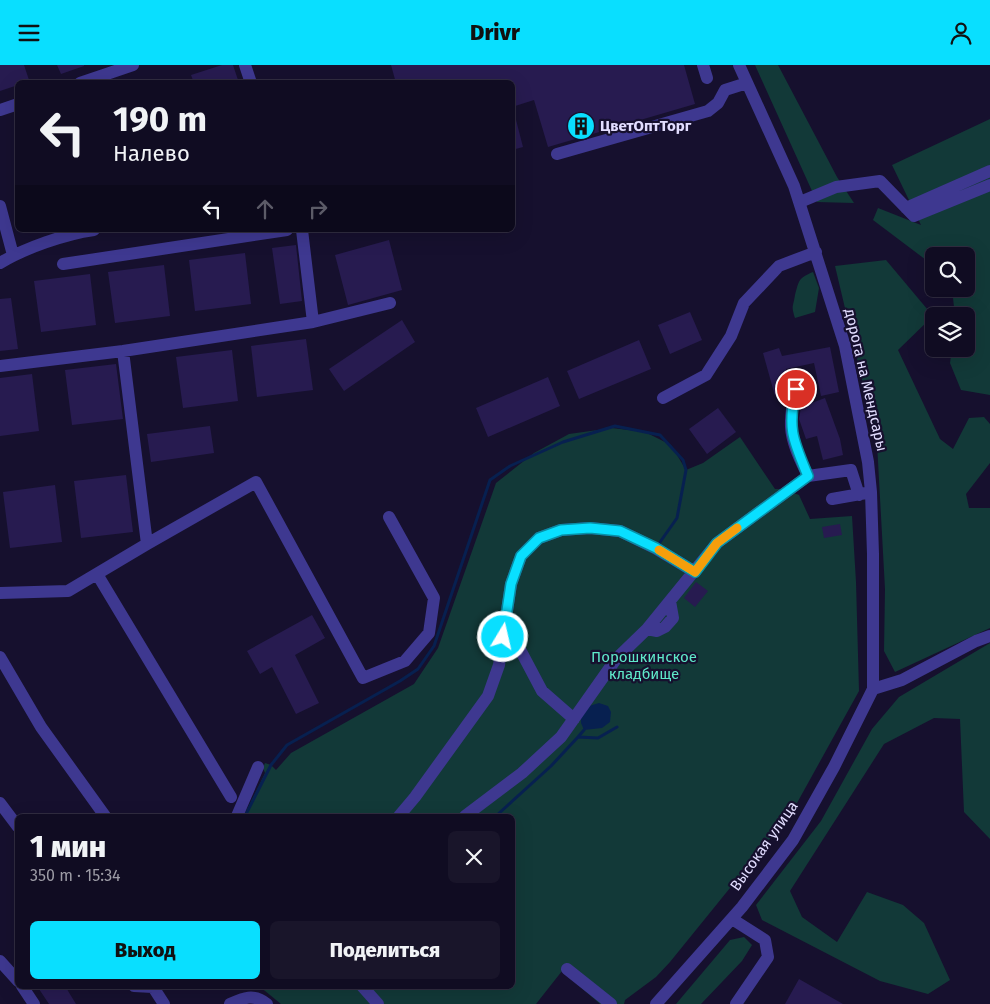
<!DOCTYPE html>
<html lang="ru">
<head>
<meta charset="utf-8">
<style>
	:root { --surface:#100c22; --page:#19152a; --text:#f1f3f6; --muted:#9c9ba5; --line:#302c40; --accent:#09dfff }
	body { margin:0; font-family:"Fira Sans",sans-serif; background:var(--page); color:var(--text); height:100vh; display:flex; flex-direction:column; font-size:19px; white-space:nowrap }
	* { box-sizing:border-box; margin:0 }
	p { font-size:16px; color:var(--muted) }
	.icon { flex:none; width:28px; height:28px; fill:none; stroke:currentColor; stroke-width:2; stroke-linecap:round; stroke-linejoin:round }
	.map { position:relative; flex:1; overflow:hidden }
	.drawer { position:absolute; left:15px; top:749px; width:500px; height:175px; display:flex; flex-direction:column; background:var(--surface); border-radius:8px; box-shadow:0 5px 20px #0002,0 0 0 1px var(--line) }
	.drawer>* { flex:none }
	.top-card { position:absolute; left:15px; top:15px; width:500px; height:152px; border-radius:8px; box-shadow:0 5px 20px #0002,0 0 0 1px var(--line); background:#100c22; color:var(--text); overflow:hidden }
	.tools { position:absolute; left:925px; top:182px; display:grid; gap:10px }
	.tools a { display:grid; place-items:center; width:50px; height:50px; border-radius:8px; background:var(--surface); box-shadow:0 5px 20px #0002,0 0 0 1px var(--line); font-size:25px }
	.pin { position:absolute; display:grid; place-items:center; width:42px; height:42px; color:#fff; margin:-21px; border:2px solid #fff; border-radius:50%; box-shadow:0 1px 5px #0007 }
	.me { position:absolute; width:55px; margin:-28px; rotate:9deg; stroke-linejoin:round; filter:drop-shadow(0 0 4px #0008) }
	.turn { display:flex; align-items:center; gap:18px; height:105px; padding:0 15px; font-size:22px }
	.turn .icon { width:65px; height:65px; stroke-width:2.5 }
	.turn b { display:block; font-size:35px; line-height:42px }
	.lanes { display:flex; align-items:center; height:48px; padding:0 15px; background:#0003; justify-content:center; gap:25px; direction:ltr }
	.lanes .off { opacity:.35 }
	.round { display:grid; place-items:center; flex:none; width:52px; height:52px; border-radius:8px; background:var(--page) }
	.overview { display:flex; align-items:center; justify-content:space-between; height:85px; padding:0 15px }
	h1 { font-size:30px; font-weight:800; line-height:38px }
	.action { display:flex; gap:10px; margin-top:auto; padding:10px 15px }
	.action a { flex:1; height:58px; border-radius:8px; background:var(--accent); color:#111; font-size:20px; font-weight:800; line-height:58px; text-align:center }
	.action a+a { background:var(--page); color:var(--text) }
	header { display:flex; justify-content:space-between; align-items:center; height:65px; padding:0 15px; background:var(--accent); color:#111; font-size:22px; font-weight:800 }
	.map>svg:first-child { display:block }
</style>
</head>
<body>
<header><svg class="icon" aria-label="menu" viewBox="0 0 24 24"><path d="M4 6h16M4 12h16M4 18h16"/></svg>Drivr<svg class="icon" aria-label="person" viewBox="0 0 24 24"><circle cx="12" cy="8" r="4"/><path d="M4 21q1-7 8-7t8 7"/></svg></header>
<div class="map">
<svg width="990" height="939" viewBox="0 0 990 939">
	<rect width="100%" height="100%" fill="#16102e"/>
	<path fill="#123938" d="M755,0H778L837,112L854,138L817,137Z
		M990,54V330L961,325L950,298L952,284H966V251H955L952,224H966V191H934V201L873,155L878,143L921,160L892,100Z
		M886,195L933,251L898,285L940,374L953,384L969,353L984,352L990,359V398L966,429L969,443H990V563L895,607L884,586L885,524L877,378L835,201Z
		M813,207L819,223L815,247L795,253C791,240 793,243 795,230C799,216 798,213 813,207Z
		M612,363L645,367L671,380L686,405L703,398L740,372L775,424H789L791,427L799,430L810,454L852,451L856,517L859,626L797,738L777,765L670,897L656,912L625,935L624,939H600L562,906L536,939H281L259,921H512V751H244L265,708L263,703L265,698L271,700L276,705L291,688L414,619L438,583L496,418L534,388L569,369Z
		M990,578V774L964,747L960,654L934,653L884,679L790,826L802,852L837,877L867,827L903,840L924,858L950,915L928,929L880,916L762,855L756,840L821,756L872,664L899,632Z
		M744,872L752,880L742,896L701,939H676L730,875Z"/>
	<path fill="#072050" d="M599,638L608,641L611,647L610,657L602,663L584,665L581,658V650L589,641Z"/>
	<g fill="none" stroke-linecap="round" stroke-linejoin="round">
		<path stroke="#072050" stroke-width="3" d="M578,672L584,665
			M245,751L271,700L287,680L400,616L418,604L434,581L490,415L510,401L563,377L615,361L660,370L683,395L686,405L677,453L658,480
			M496,751L551,701L578,672L598,673L617,662"/>
	</g>
	<path fill="#271b50" d="M0,0H24L29,15L18,18V20L0,26Z
		M57,0H84V1L61,9Z
		M222,0H233L239,18H194L191,10Z
		M391,0H684L695,39L548,82L534,35L512,42V18H396Z
		M515,51L523,82L512,85V52Z
		M389,175L402,225L348,240L335,190Z
		M296,180L302,236L280,239L272,183Z
		M245,188L251,239L195,246L189,195Z
		M164,200L170,251L115,258L108,207Z
		M90,209L96,260L41,267L34,216Z
		M11,233L18,284L0,286V234Z
		M690,247L702,275L670,289L658,260Z
		M402,255L415,277L344,326L329,304Z
		M306,274L313,325L257,332L251,281Z
		M639,275L651,304L579,334L567,306Z
		M830,282L839,327L821,331L814,298L786,304V327L775,331L763,288L779,283L782,291Z
		M232,285L238,336L183,343L176,292Z
		M116,299L123,354L72,360L65,305Z
		M32,309L39,366L0,371V313Z
		M548,312L560,341L488,372L476,343Z
		M825,333L840,374L843,390L823,395L817,371L806,374L799,354L801,342Z
		M718,343L736,367L707,389L689,364Z
		M210,361L214,388L151,397L147,369Z
		M126,410L133,467L81,473L74,416Z
		M55,420L62,477L10,483L3,427Z
		M840,459L842,470L824,473L822,462Z
		M696,517L708,526L695,542L684,533Z
		M312,550L325,573L295,590L319,638L296,649L272,602L260,609L247,586Z
		M799,914L843,939H785Z
		M37,921H65L76,939H49Z"/>
	<g fill="none" stroke-linecap="round" stroke-linejoin="round">
		<path stroke="#3e3890" stroke-width="12" d="M245,0L251,18
			M703,0L707,13
			M80,18L133,0
			M0,45L18,39
			M557,89L708,46L718,38L725,25L747,18
			M800,137L836,122L880,116L914,151L990,120
			M0,141L13,190
			M906,143L990,106
			M302,165L313,257
			M0,198C25,183 65,169 94,165
			M63,199L287,165
			M123,286L147,479
			M0,301L123,286L313,257L390,238
			M793,311C797,330 790,343 791,362C792,379 801,396 808,411
			M663,333L706,310L731,271L744,238L779,201L816,187
			M832,434L866,428
			M97,509L231,732
			M0,528L68,526L147,479L256,417L363,613L405,596L429,568L434,533L389,452
			M506,558L542,626L574,654
			M647,564L657,566L665,562L673,553L670,536
			M0,592L41,662L105,751
			M873,624L902,615L976,576L990,571
			M0,738L18,762
			M237,751L258,702
			M399,751L415,732L488,631L499,600L511,519L521,491L539,473L561,465L590,463L620,466L655,483L695,507
			M465,751L522,708L561,672L616,594L647,564L717,478L808,411L851,405L859,430
			M732,854L765,875L768,892L736,939
			M0,896L18,916
			M567,904L611,939
			M22,921L34,939
			M134,921L153,922L164,939
			M362,921L378,939
			M230,939C243,933 254,928 267,939
			M656,939L742,842L793,775L834,702L873,624V489L871,427L868,397L845,281L794,121L739,0"/>
	</g>
	<g fill="none" stroke-linecap="round" stroke-linejoin="round">
		<g stroke="#0691a6" stroke-width="12">
			<path id="route" d="M503,572L511,519L521,491L539,473L561,465L590,463L620,466L656,483L695,507L717,478L808,411C793,375 787,364 796,324"/>
		</g>
		<use href="#route" stroke="#09dfff" stroke-width="9"/>
		<path stroke="#f59e0b" stroke-width="9" d="M659,485L695,507L717,478L737,463"/>
	</g>
	<defs>
		<g id="building-disc" transform="scale(1.4375)"><circle r="9.5" fill="#09dfff" stroke="#16102e"/><path d="M-4-6H4V6H1V3H-1V6H-4ZM-2.5-4.3h1.7v1.8h-1.7ZM.8-4.3h1.7v1.8H.8ZM-2.5-1h1.7V.8h-1.7ZM.8-1h1.7V.8H.8Z" fill="#111"/></g>
	</defs>
	<g fill-rule="evenodd">
		<use href="#building-disc" x="581" y="61"/>
	</g>
	<g text-anchor="middle" stroke-width="4.5" stroke-linejoin="round" paint-order="stroke">
		<g font-size="15" font-weight="bold" fill="#e2ddff" stroke="#16102e" text-anchor="start">
			<text x="600" y="66">ЦветОптТорг</text>
		</g>
		<g font-size="15" fill="#e2ddff" stroke="#16102e">
			<text transform="translate(866 315) rotate(77)" y="5">дорога на Мендсары</text>
			<text transform="translate(764 781) rotate(-55)" y="5">Высокая улица</text>
		</g>
		<g font-size="15" fill="#5fe9ca" stroke="#16102e">
			<text x="644" y="597">Порошкинское<tspan x="644" dy="17">кладбище</tspan></text>
		</g>
	</g>
</svg>
<div class="tools">
<a><svg class="icon" aria-label="search" viewBox="0 0 24 24"><circle cx="10" cy="10" r="6"/><path d="M15 15l6 6"/></svg></a>
<a><svg class="icon" aria-label="layers" viewBox="0 0 24 24"><path d="M12 4l9 5-9 5-9-5zM3 14l9 5 9-5"/></svg></a>
</div>
<div class="pin" style="left:796px;top:324px;background:#d93025"><svg class="icon" aria-label="arrive" viewBox="0 0 24 24"><path d="M6 21V4h12l-3 4 3 4H6"/></svg></div>
<svg class="me" style="left:503px;top:572px" viewBox="-20 -20 40 40"><circle r="17" fill="#09dfff" stroke="#fff" stroke-width="3"/><path d="M0-11L8 9 0 5-8 9z" fill="#fff"/></svg>
<div class="top-card">
<div class="turn"><svg class="icon" aria-label="left" viewBox="0 0 24 24"><path d="M17 20v-9H6M10 6l-5 5 5 5"/></svg><div><b>190 m</b>Налево</div></div>
<div class="lanes"><svg class="icon" aria-label="left" viewBox="0 0 24 24"><path d="M17 20v-9H6M10 6l-5 5 5 5"/></svg><svg class="icon off" aria-label="ahead" viewBox="0 0 24 24"><path d="M12 20V5M6 11l6-6 6 6"/></svg><svg class="icon off" aria-label="right" viewBox="0 0 24 24"><path d="M7 20v-9h11M14 6l5 5-5 5"/></svg></div>
</div>
<section class="drawer">
<div class="overview"><div><h1>1 мин</h1><p>350 m · 15:34</p></div><a class="round"><svg class="icon" aria-label="close" viewBox="0 0 24 24"><path d="M6 6l12 12M18 6L6 18"/></svg></a></div>
<div class="action"><a>Выход</a><a>Поделиться</a></div>
</section>
</div>
</body>
</html>
